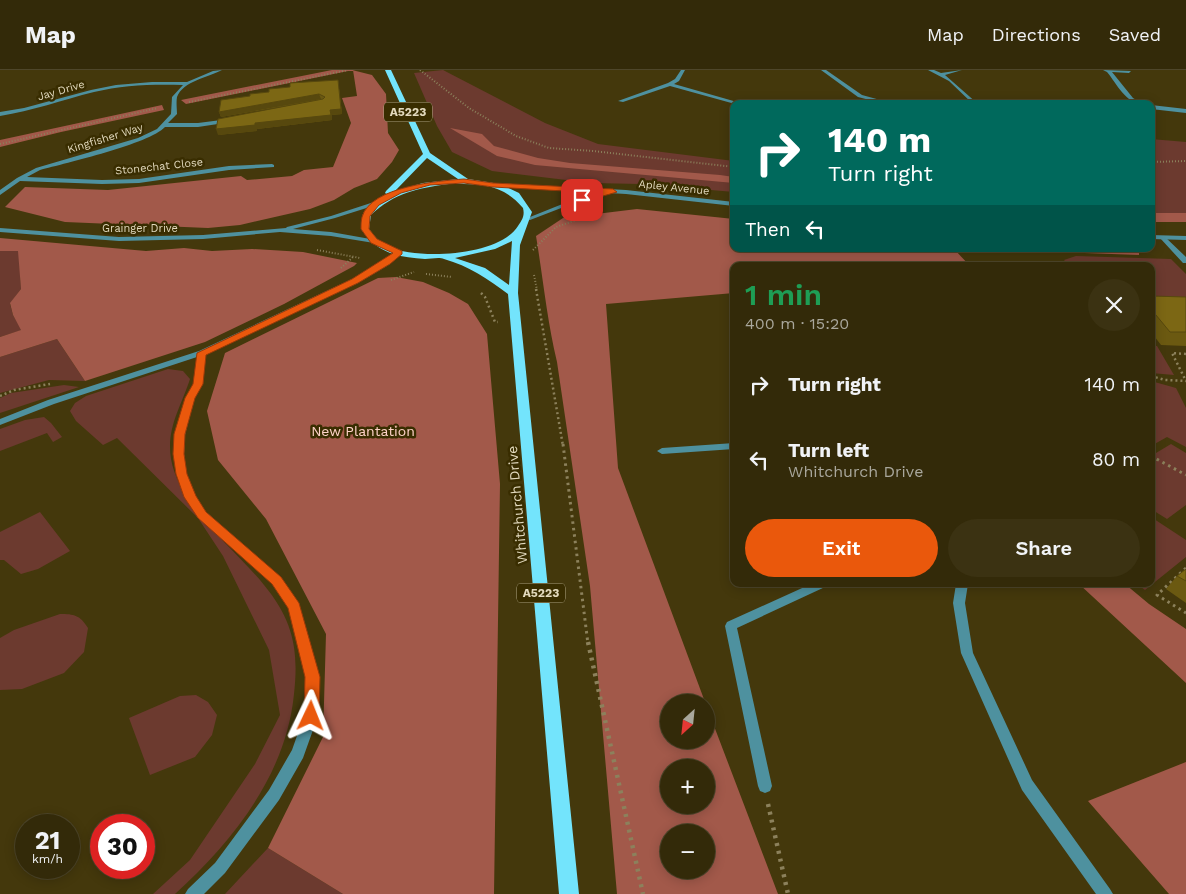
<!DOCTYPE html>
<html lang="en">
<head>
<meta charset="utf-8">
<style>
	:root { --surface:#332a09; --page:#3b3212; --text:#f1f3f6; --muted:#a9a79c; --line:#4e462a; --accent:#ea580c }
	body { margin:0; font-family:"Work Sans",sans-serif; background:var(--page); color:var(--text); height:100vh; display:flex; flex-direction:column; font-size:19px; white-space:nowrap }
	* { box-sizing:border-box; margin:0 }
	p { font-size:16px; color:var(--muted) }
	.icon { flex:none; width:28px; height:28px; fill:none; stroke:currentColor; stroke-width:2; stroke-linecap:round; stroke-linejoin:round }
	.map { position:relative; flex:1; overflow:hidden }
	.details { position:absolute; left:730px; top:192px; width:425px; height:325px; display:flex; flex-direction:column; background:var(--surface); border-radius:10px; box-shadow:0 2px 12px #0003,0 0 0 1px var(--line) }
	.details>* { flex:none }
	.top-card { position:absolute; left:730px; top:30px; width:425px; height:152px; border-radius:10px; box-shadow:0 2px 12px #0003,0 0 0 1px var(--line); background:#00695c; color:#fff; overflow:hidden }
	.needle { width:32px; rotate:207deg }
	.fabs { position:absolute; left:660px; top:624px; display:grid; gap:10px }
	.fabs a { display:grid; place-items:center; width:55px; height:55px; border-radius:50%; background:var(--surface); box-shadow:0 2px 12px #0003,0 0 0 1px var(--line); font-size:25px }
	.speed { position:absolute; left:15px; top:744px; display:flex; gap:10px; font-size:25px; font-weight:700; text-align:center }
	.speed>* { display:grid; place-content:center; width:65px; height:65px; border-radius:50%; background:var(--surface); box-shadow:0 2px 12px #0003,0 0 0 1px var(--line); line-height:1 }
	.speed small { font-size:12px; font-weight:400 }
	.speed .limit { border:8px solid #d22; background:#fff; color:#111 }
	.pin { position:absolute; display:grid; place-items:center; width:42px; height:42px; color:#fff; margin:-21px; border-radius:10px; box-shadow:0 2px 8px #0006 }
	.me { position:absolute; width:55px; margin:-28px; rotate:2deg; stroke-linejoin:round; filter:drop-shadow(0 0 4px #0008) }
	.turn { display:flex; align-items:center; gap:18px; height:105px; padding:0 15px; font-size:22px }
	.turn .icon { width:65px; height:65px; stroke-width:2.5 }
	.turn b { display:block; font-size:35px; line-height:42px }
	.then { display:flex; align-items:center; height:48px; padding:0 15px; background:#0003; gap:10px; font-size:19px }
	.round { display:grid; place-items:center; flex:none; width:52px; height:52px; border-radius:26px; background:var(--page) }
	.head { display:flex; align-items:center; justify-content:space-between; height:85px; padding:0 15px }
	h1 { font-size:30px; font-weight:600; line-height:38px; color:#1e9e55 }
	.button { display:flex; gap:10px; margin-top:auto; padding:10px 15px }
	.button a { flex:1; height:58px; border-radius:30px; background:var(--accent); color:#fff; font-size:20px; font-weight:600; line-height:58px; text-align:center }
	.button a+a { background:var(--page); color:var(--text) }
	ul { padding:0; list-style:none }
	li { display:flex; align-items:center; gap:15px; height:75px; padding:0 15px }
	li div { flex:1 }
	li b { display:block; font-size:19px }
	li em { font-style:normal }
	header { display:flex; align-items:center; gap:30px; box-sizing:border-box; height:70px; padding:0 25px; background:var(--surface); border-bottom:1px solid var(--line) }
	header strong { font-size:24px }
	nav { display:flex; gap:28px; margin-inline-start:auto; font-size:18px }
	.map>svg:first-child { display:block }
</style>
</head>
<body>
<header>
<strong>Map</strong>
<nav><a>Map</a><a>Directions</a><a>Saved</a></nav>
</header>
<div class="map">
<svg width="1186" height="824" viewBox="0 0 1186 824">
	<rect width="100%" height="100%" fill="#44380c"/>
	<path fill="#6c3a2f" d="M443,0L545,53L598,74L734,91V122L641,114L591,113L492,101L452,82L437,56L414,3Z
		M1151,69L1186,72V152H1151Z
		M19,180L21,219L10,234L13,245L22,260L0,267V181Z
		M1076,186L1171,189L1186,204V237L1151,236V196H1069L1064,190Z
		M57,269L85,311L49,310L0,323V287Z
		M1151,275L1157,276L1174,305L1151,303Z
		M168,299L183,301L190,309C181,337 166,358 171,389C179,436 235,479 264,515C293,550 299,580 294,624C286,705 233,771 175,824H153L190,790L255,694L280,645L269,580L223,486L198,448L117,368L103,375L76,351L70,341L75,333L86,326Z
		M1151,311L1176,318L1186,338V377L1167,367L1151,376Z
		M64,315L79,317L0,343V328L11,323Z
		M44,347L51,353L62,367L53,372L47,363L0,381V359L25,350Z
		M1171,374L1186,383V435L1167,449L1151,439V386Z
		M40,442L70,481L38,499L21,504L4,490H0V462Z
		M1151,447L1186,470V487L1145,520L1137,514H1151Z
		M60,544C74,544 80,545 88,558L84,582L64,603L22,619L0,620V568L14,560Z
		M196,625L208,632L217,645L212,665L195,687L150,705L129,648L180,626Z
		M268,778L343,824H225Z"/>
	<path fill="#a2594a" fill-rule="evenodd" d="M332,0H352L372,5L386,24L388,63L399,80L392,92L377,109L354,118L334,130L310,139L240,155L208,158L65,152L5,137L25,117L108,120L241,106L247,110L292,106L304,100L333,97L351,53L342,28L357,26L353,0L186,34L181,30Z
		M162,35L164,40L61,62L0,77V70Z
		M450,58L482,64L494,76L538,88L570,93L720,105L734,107V113L535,95L497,86Z
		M637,139L734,149V179H954L970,196H734V223L606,234L618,398L705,632H669V670H706V635L778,824H617L590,516L557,292C547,250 543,208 536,166L563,148ZM669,698H706V735H669ZM706,762V800H669V762Z
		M1151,143H1186V152H1151Z
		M0,168L146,181L184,178L212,181L252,179L303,182L357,193L354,196L284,234L205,272L85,311L57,269L0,287V267L21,260L13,245L10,233L21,219L18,181H0Z
		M978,179H1139V185Z
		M396,207L423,212L449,223L468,234L487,264L500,414L494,824H343L268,778L323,667L326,564L266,449L218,390L207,341L225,283L378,208Z
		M1079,514H1125L1149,534L1186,559V613Z
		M1186,692V824H1169L1088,731Z"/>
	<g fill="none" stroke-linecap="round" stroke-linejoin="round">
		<path stroke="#8c815c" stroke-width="2" stroke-dasharray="1 2" stroke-linecap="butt" d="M420,0L469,38L516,66L549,78L593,81L734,97
			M189,32L348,0
			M825,34L840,30
			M0,74L158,38
			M1151,92L1186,91
			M317,180L360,188
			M533,180L556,157L591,145
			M1064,194L1066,196
			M341,198L353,187
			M426,204L452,207
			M534,205L537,220
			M391,210L414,202"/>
		<path stroke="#8c815c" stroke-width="2.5" stroke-dasharray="2 3" stroke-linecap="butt" d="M536,219L563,376
			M481,223L485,227L495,252H498
			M1186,284L1172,283L1186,311
			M1151,306L1165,310L1186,311
			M0,326L14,320L50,314"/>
		<path stroke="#8c815c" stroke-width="3" stroke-dasharray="2.5 4" stroke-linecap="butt" d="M563,374L588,574
			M1151,386L1186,405
			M1186,498L1157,525L1186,543"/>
		<path stroke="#8c815c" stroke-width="4.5" stroke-dasharray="3 5" stroke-linecap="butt" d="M588,572L643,824
			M768,734L788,824"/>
		<path fill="#4e919f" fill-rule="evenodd" d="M1160,166H1164L1186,187V193H1183L1160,168Z
			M734,373V379L662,384L657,381L662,378Z
			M811,514H827L825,517L737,558L772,716L770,721L765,723L760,721L758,716L725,556L727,552Z
			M955,514H968L966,517L962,519L957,517Z"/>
		<path fill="#4e919f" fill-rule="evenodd" d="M222,0C209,7 183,11 177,27C176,33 177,39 177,44L168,53H198L229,49L231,50V52L198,57H165C149,74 66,93 40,100L27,107L102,110L139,109L229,96L272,94L274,95V97L229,100L139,113L102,114L20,111L0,125V120L17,108L36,98L138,68L157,59L171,44L172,27L183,15C153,14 123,15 94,22C62,30 32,41 0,46V42L24,38L91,20L116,15L152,12H187L213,1Z
			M681,0H685L679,11L674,14L744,34H735L670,16L623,32L618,31L668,13L675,9Z
			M821,0H826L862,25L884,31L881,33L858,27Z
			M928,0H934L941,3L962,0L945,5L978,34H973L949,11Z
			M1103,0L1131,1L1129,3L1112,2L1133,28L1143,34C1126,34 1117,14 1107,2Z
			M1151,35L1186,39V43L1151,39Z
			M399,180L403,182L390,194L358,213L206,284L202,314L194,328L185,365L184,384L186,403L195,426L206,442L280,507L299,534L318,607V646L303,688L279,730L225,803L204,824H185L188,819L215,793L269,720L292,680L304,646L306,607L290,538L272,513L198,448L185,427L176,403L174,384L175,365L186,328L194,314L197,287L54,334L0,355V349L48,330L199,281L352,209Z
			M956,514H968L965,533L973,583L1032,710L1110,819L1113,824H1096L1022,720L961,583L953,533Z"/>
		<path fill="#4e919f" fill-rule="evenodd" d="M493,113L626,120L734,132V136L626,124L491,116V114Z
			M602,123L604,124V126L569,135L530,150L525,149L565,133Z
			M377,131L380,133L379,134L335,148L293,159L331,162L376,170L377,171L374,173L331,166L280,162L203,169L119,171L0,162V158L119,167L203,165L286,158L287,157L331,146Z
			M1151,165L1186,166V170L1151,169Z"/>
		<path fill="#73e4fc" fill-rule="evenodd" d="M385,0H391L430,83L468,109L500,114L519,123L532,142L520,175L518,223L579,824H559L508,224C488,209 469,196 444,189C439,187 431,189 425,189C397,187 377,183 361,159C361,141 372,133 388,125L385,123L386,121L423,84ZM427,88L458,109L423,113L395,121ZM449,114C480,114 502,113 523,138C525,146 522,150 518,156C499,186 419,190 389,177C380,173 375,167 369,159L371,145C394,123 418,118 449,114ZM512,171L509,215L485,198L455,188L495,179Z"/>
	</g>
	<path fill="#6b5911" d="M338,10L342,44L332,45V50L257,59V61L218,65L321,30L221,47L219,42L250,26L290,17Z
		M1186,227V276L1161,275L1151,262V239Z
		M1186,499V533L1166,519L1177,506Z"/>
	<path fill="#57480e" d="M338,10L342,44L332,45V50L257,59V61L218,65L216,59L255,53L330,40Z
		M319,24L321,29L221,47L219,42Z"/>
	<path fill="#7c6714" stroke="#57480e" d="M338,10L341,39L330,40L331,45L255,53V55L216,59L218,49L323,29L325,27L319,24L219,42L221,30L250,26V24L269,22V19L290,17V13Z
		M1151,226L1186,227V262H1170L1151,239Z
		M1186,499V511L1177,506Z"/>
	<path fill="#ea580c" stroke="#983908" d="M464,109L493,113L613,119L617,122L582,132H580V129L600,123L493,117L464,113L430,115L401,123L379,135L370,146L369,159L377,169L402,181V184L390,194L358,213L206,285L203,314L195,328L185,364L184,384L187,404L196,426L206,442L281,507L299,533L320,607L319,646L316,651L311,653L306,651L304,646L305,607L288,538L272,514L198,448L184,427L176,404L173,384L174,364L185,328L193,314L197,283L352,209L393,183L371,173L361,159C361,155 361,151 362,147C371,116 439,111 464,109Z"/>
	<g text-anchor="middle" stroke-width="5" stroke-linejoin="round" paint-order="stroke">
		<g font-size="11" fill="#e2d9bd" stroke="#392d00">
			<text transform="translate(61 20) rotate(-16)" y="4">Jay Drive</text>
			<text transform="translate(105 68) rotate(-17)" y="4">Kingfisher Way</text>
			<text transform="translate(159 96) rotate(-6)" y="4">Stonechat Close</text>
			<text transform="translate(674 117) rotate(6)" y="4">Apley Avenue</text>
			<text x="140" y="162">Grainger Drive</text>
		</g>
		<g fill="#392d00" stroke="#afa584" stroke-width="1">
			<rect x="384" y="32.5" width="48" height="19" rx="4"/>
			<rect x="517" y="513.5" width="48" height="19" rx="4"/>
		</g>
		<g font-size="12" font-weight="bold" fill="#e2d9bd">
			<text x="408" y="46">A5223</text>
			<text x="541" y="527">A5223</text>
		</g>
		<g font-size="14" fill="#ffd3c9" stroke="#392d00">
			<text x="363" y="366">New Plantation</text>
		</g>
		<g font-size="14" fill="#e2d9bd" stroke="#392d00">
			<text transform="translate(517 435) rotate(-95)" y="5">Whitchurch Drive</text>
		</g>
	</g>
</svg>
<div class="fabs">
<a><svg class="needle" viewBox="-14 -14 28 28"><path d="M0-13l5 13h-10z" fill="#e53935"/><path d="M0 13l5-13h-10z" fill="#a9a79c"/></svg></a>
<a>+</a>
<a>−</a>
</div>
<div class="speed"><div>21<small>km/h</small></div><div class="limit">30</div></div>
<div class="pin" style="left:582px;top:130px;background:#d93025"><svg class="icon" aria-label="arrive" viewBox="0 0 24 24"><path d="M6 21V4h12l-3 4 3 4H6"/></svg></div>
<svg class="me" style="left:311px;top:646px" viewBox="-20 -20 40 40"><path d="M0-17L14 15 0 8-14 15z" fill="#ea580c" stroke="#fff" stroke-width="4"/></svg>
<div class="top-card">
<div class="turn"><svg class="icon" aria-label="right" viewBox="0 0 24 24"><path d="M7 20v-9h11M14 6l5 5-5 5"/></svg><div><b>140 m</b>Turn right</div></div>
<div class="then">Then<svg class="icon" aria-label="left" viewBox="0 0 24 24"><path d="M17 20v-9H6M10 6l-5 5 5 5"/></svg></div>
</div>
<section class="details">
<div class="head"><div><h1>1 min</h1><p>400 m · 15:20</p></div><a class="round"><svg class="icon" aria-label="close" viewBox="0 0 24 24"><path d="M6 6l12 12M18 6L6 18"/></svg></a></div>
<ul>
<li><svg class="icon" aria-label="right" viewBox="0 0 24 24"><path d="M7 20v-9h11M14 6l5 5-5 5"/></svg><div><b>Turn right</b></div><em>140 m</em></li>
<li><svg class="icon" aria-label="left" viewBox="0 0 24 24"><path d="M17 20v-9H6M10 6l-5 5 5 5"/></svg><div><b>Turn left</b><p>Whitchurch Drive</p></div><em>80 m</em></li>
</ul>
<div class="button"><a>Exit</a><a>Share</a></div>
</section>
</div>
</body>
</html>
